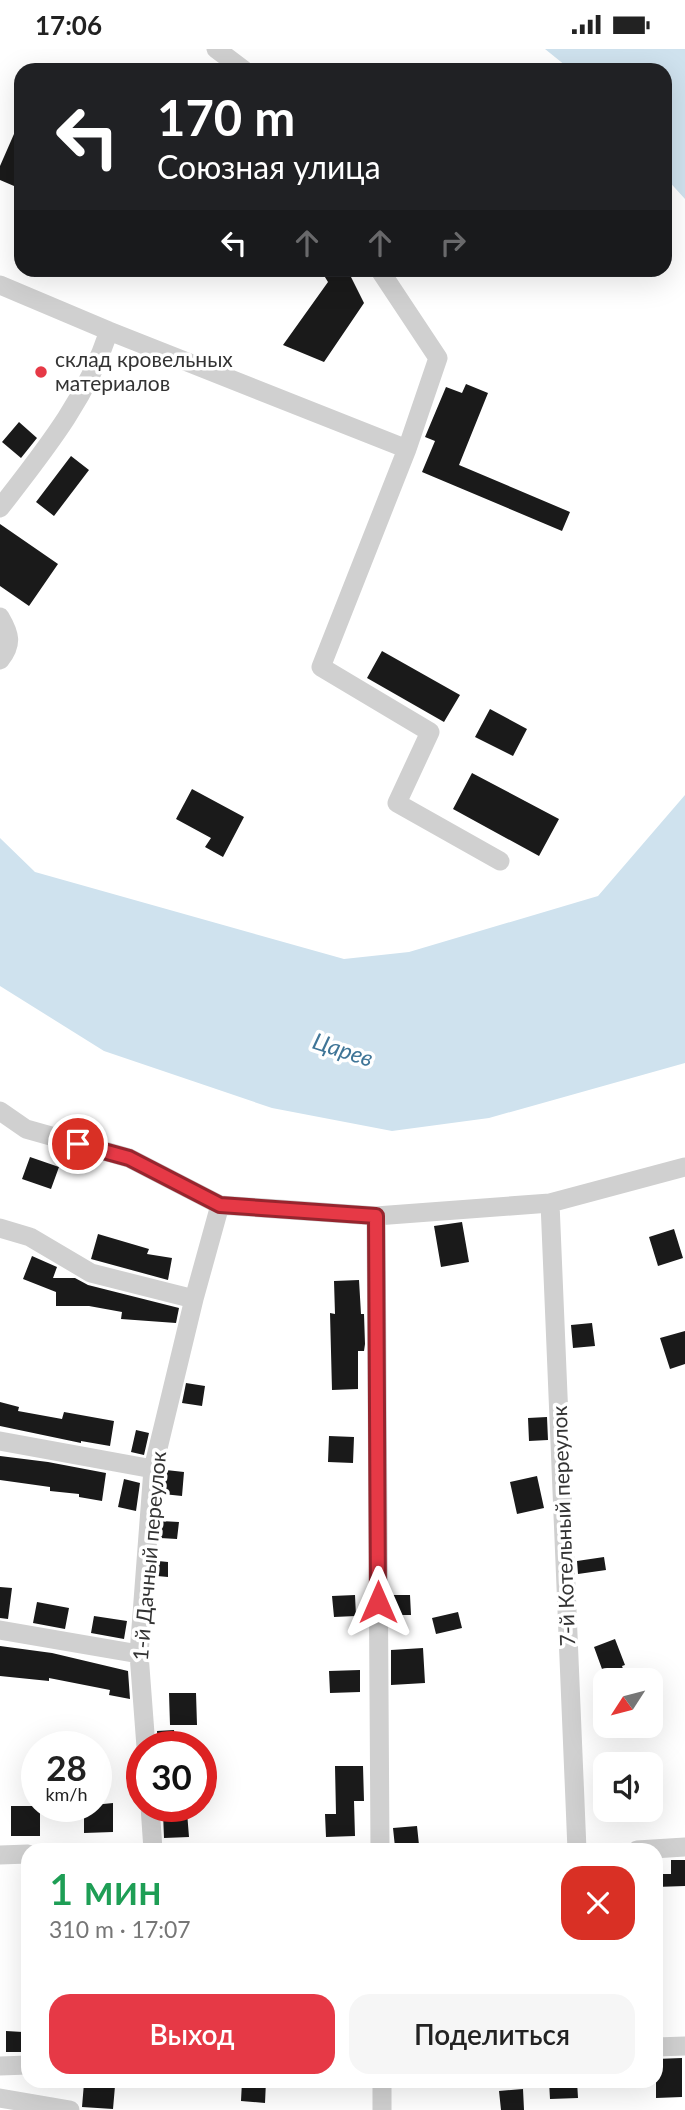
<!DOCTYPE html>
<html lang="ru">
<head>
<meta charset="utf-8">
<style>
	:root { --surface:#fff; --page:#f6f6f6; --text:#222; --muted:#767676; --accent:#e63946 }
	body { margin:0; font-family:Lato,sans-serif; background:var(--page); color:var(--text); height:100vh; display:flex; flex-direction:column; font-size:26px; white-space:nowrap }
	* { box-sizing:border-box; margin:0 }
	p { font-size:23px; color:var(--muted) }
	.icon { flex:none; width:38px; height:38px; fill:none; stroke:currentColor; stroke-width:2; stroke-linecap:round; stroke-linejoin:round }
	.map { position:relative; flex:1; overflow:hidden }
	.side { position:absolute; left:21px; top:1794px; width:642px; height:245px; display:flex; flex-direction:column; background:var(--surface); border-radius:21px; box-shadow:0 7px 28px #0002 }
	.side>* { flex:none }
	.top-card { position:absolute; left:14px; top:14px; width:658px; height:214px; border-radius:21px; box-shadow:0 7px 28px #0002; background:#202124; color:#fff; overflow:hidden }
	.needle { width:46px; rotate:234deg }
	.controls { position:absolute; left:593px; top:1619px; display:grid; gap:14px }
	.controls a { display:grid; place-items:center; width:70px; height:70px; border-radius:14px; background:var(--surface); box-shadow:0 7px 28px #0002; font-size:35px }
	.speed { position:absolute; left:21px; top:1682px; display:flex; gap:14px; font-size:35px; font-weight:700; text-align:center }
	.speed>* { display:grid; place-content:center; width:91px; height:91px; border-radius:50%; background:var(--surface); box-shadow:0 7px 28px #0002; line-height:1 }
	.speed small { font-size:18px; font-weight:400 }
	.speed .limit { border:10px solid #d22; background:#fff; color:#111 }
	.pin { position:absolute; display:grid; place-items:center; width:60px; height:60px; color:#fff; margin:-30px; border:4px solid #fff; border-radius:50%; box-shadow:0 2px 7px #0007 }
	.me { position:absolute; width:77px; margin:-38px; rotate:0deg; stroke-linejoin:round; filter:drop-shadow(0 0 5px #0008) }
	.turn { display:flex; align-items:center; gap:24px; height:147px; padding:0 28px; font-size:32px }
	.turn .icon { width:91px; height:91px; stroke-width:2.5 }
	.turn b { display:block; font-size:49px; line-height:60px }
	.lanes { display:flex; align-items:center; height:66px; padding:0 28px; background:#0003; justify-content:center; gap:35px; direction:ltr }
	.lanes .off { opacity:.35 }
	.round { display:grid; place-items:center; flex:none; width:74px; height:74px; border-radius:21px; background:var(--page) }
	.summary { display:flex; align-items:center; justify-content:space-between; height:119px; padding:0 28px }
	h1 { font-size:42px; font-weight:600; line-height:52px; color:#1e9e55 }
	.button { display:flex; gap:14px; margin-top:auto; padding:14px 28px }
	.button a { flex:1; height:80px; border-radius:21px; background:var(--accent); color:#fff; font-size:28px; font-weight:600; line-height:80px; text-align:center }
	.button a+a { background:var(--page); color:var(--text) }
	.status { display:flex; justify-content:space-between; align-items:center; height:49px; padding:0 35px; background:var(--surface); direction:ltr }
	.status svg { height:19px; fill:currentColor }
	.map>svg:first-child { display:block }
</style>
</head>
<body>
<div class="status"><b>17:06</b><svg viewBox="0 0 49 12"><path d="M0 12V9h3v3zM5 12V6h3v6zM10 12V3h3v9zM15 12V0h3v12zM26 1h20v11H26zM47 4h2v5h-2z"/></svg></div>
<div class="map">
<svg width="685" height="2061" viewBox="0 0 685 2061">
	<rect width="100%" height="100%" fill="#fff"/>
	<path fill="#cfe2ee" d="M545,0H685V150L665,128V21H571Z
		M685,746V1014L489,1069L392,1082L272,1059L104,1002L0,937V789L35,823L344,910L409,903L598,847Z"/>
	<path fill="#1a1a1a" d="M21,69V140L0,131V117Z
		M320,220H347L364,254L324,313L283,296L328,233Z
		M466,335L488,344L459,416L570,463L562,482L422,423L435,392L425,388L446,338L462,344Z
		M19,373L37,389L21,409L2,393Z
		M71,407L89,421L54,467L36,453Z
		M0,475L58,515L29,557L0,537Z
		M382,602L460,646L444,673L367,629Z
		M490,660L527,680L513,707L475,688Z
		M472,724L559,770L539,807L453,760Z
		M192,740L244,768L223,808L205,798L211,789L176,770Z
		M30,1108L59,1118L51,1140L22,1130Z
		M462,1173L469,1213L441,1218L434,1177Z
		M674,1180L683,1209L658,1217L649,1188Z
		M98,1185L149,1200L147,1205L172,1209L168,1231L91,1210Z
		M32,1207L57,1218L53,1229H75L88,1236L179,1259L176,1274L121,1270L122,1263L89,1257H56V1243L23,1230Z
		M359,1231L361,1265H364L365,1295L364,1302H358V1340L332,1341L330,1264L335,1265L334,1232Z
		M592,1274L595,1297L573,1299L571,1276Z
		M685,1282V1315L670,1320L660,1289Z
		M186,1334L205,1337L202,1357L182,1354Z
		M0,1353L19,1358L18,1362L62,1370L64,1363L114,1372L110,1397L81,1392V1394L0,1377Z
		M547,1368L548,1391L529,1392L528,1369Z
		M136,1381L149,1384L144,1406L131,1403Z
		M329,1387L354,1388L353,1414L328,1413Z
		M0,1407L48,1413L106,1424L102,1452L79,1448V1445L50,1442V1438L0,1431Z
		M166,1421L184,1423L182,1447L163,1445Z
		M537,1427L544,1459L517,1465L510,1433Z
		M124,1430L140,1434L136,1462L118,1458Z
		M161,1472L179,1473L177,1490L160,1489Z
		M604,1508L606,1521L578,1525L577,1512Z
		M158,1512L168,1513V1528L157,1527Z
		M0,1538L12,1539L8,1570L0,1569Z
		M355,1546L356,1567L334,1568L332,1547Z
		M391,1546H410L411,1566H391Z
		M37,1553L69,1559L65,1580L33,1574Z
		M458,1563L462,1579L436,1585L432,1569Z
		M94,1567L127,1572L124,1590L91,1584Z
		M615,1590L625,1616L622,1617L627,1631H606L594,1598Z
		M0,1597L52,1604L128,1622L130,1650L109,1646L110,1641L49,1629V1632L0,1627Z
		M423,1599L425,1634L391,1636V1601Z
		M360,1621V1643L330,1644L329,1622Z
		M169,1644H196L197,1676H170Z
		M174,1681L176,1698H158L157,1682Z
		M335,1717H363L364,1752H354L355,1787L326,1788L325,1765H336Z
		M113,1754V1783L84,1784V1757Z
		M11,1757H40V1787H11Z
		M187,1763L189,1788L164,1789L163,1764Z
		M417,1777L419,1796L395,1798L393,1779Z
		M671,1811H685V1837L656,1838V1825H671Z
		M6,1982L23,1983V2003H6Z
		M682,2009V2048L656,2049V2010Z
		M242,2032H266L265,2054L241,2052Z
		M549,2032H577L578,2049L550,2050Z
		M84,2034L115,2037L113,2060L82,2058Z
		M523,2040L524,2061H501L499,2042Z"/>
	<g fill="none" stroke-linecap="round" stroke-linejoin="round">
		<path stroke="#d0d0d0" stroke-width="19" d="M216,0L244,21
			M379,220L438,309L407,400L321,618L430,683L397,754L500,812
			M0,236L109,282L407,400
			M0,459C44,402 86,351 109,282
			M0,568C10,585 13,595 0,611
			M0,1062L26,1080L129,1109L220,1156L376,1167L550,1154L685,1118
			M550,1154L577,1801
			M376,1167L380,1801
			M0,1179L30,1188L91,1224L194,1250
			M0,1392L153,1420
			M0,1581L139,1605
			M146,1698L139,1605L153,1420L194,1250L220,1156
			M150,1757L153,1801
			M637,1801L685,1798
			M0,1806L28,1805
			M656,1998L685,1997
			M0,2017L28,2016
			M382,2032V2061
			M0,2049L70,2061"/>
	</g>
	<g fill="none" stroke-linecap="round" stroke-linejoin="round">
		<g stroke="#96252e" stroke-width="18">
			<path id="route" d="M78,1095L129,1109L220,1156L376,1167L378,1553"/>
		</g>
		<use href="#route" stroke="#e63946" stroke-width="12"/>
	</g>
	<circle fill="#e63946" stroke="#fff" stroke-width="2.5" cx="41" cy="323" r="7"/>
	<g text-anchor="middle" stroke-width="7" stroke-linejoin="round" paint-order="stroke">
		<g font-size="21" fill="#333" stroke="#fff" text-anchor="start">
			<text x="55" y="318">склад кровельных<tspan x="55" dy="24">материалов</tspan></text>
		</g>
		<g font-size="21" fill="#333" stroke="#fff">
			<text transform="translate(564 1477) rotate(-92)" y="7">7-й Котельный переулок</text>
			<text transform="translate(150 1507) rotate(-85)" y="7">1-й Дачный переулок</text>
		</g>
		<g font-size="23" font-style="italic" fill="#3f7597" stroke="#fff">
			<text transform="translate(343 1001) rotate(18)" y="8">Царев</text>
		</g>
	</g>
</svg>
<div class="controls">
<a><svg class="needle" viewBox="-14 -14 28 28"><path d="M0-13l5 13h-10z" fill="#e53935"/><path d="M0 13l5-13h-10z" fill="#767676"/></svg></a>
<a><svg class="icon" aria-label="sound" viewBox="0 0 24 24"><path d="M4 9h4l5-4v14l-5-4H4zM17 9q2 3 0 6"/></svg></a>
</div>
<div class="speed"><div>28<small>km/h</small></div><div class="limit">30</div></div>
<div class="pin" style="left:78px;top:1095px;background:#d93025"><svg class="icon" aria-label="arrive" viewBox="0 0 24 24"><path d="M6 21V4h12l-3 4 3 4H6"/></svg></div>
<svg class="me" style="left:378px;top:1553px" viewBox="-20 -20 40 40"><path d="M0-17L14 15 0 8-14 15z" fill="#e63946" stroke="#fff" stroke-width="4"/></svg>
<div class="top-card">
<div class="turn"><svg class="icon" aria-label="left" viewBox="0 0 24 24"><path d="M17 20v-9H6M10 6l-5 5 5 5"/></svg><div><b>170 m</b>Союзная улица</div></div>
<div class="lanes"><svg class="icon" aria-label="left" viewBox="0 0 24 24"><path d="M17 20v-9H6M10 6l-5 5 5 5"/></svg><svg class="icon off" aria-label="ahead" viewBox="0 0 24 24"><path d="M12 20V5M6 11l6-6 6 6"/></svg><svg class="icon off" aria-label="ahead" viewBox="0 0 24 24"><path d="M12 20V5M6 11l6-6 6 6"/></svg><svg class="icon off" aria-label="right" viewBox="0 0 24 24"><path d="M7 20v-9h11M14 6l5 5-5 5"/></svg></div>
</div>
<section class="side">
<div class="summary"><div><h1>1 мин</h1><p>310 m · 17:07</p></div><a class="round" style="background:#d93025;color:#fff"><svg class="icon" aria-label="close" viewBox="0 0 24 24"><path d="M6 6l12 12M18 6L6 18"/></svg></a></div>
<div class="button"><a>Выход</a><a>Поделиться</a></div>
</section>
</div>
</body>
</html>
